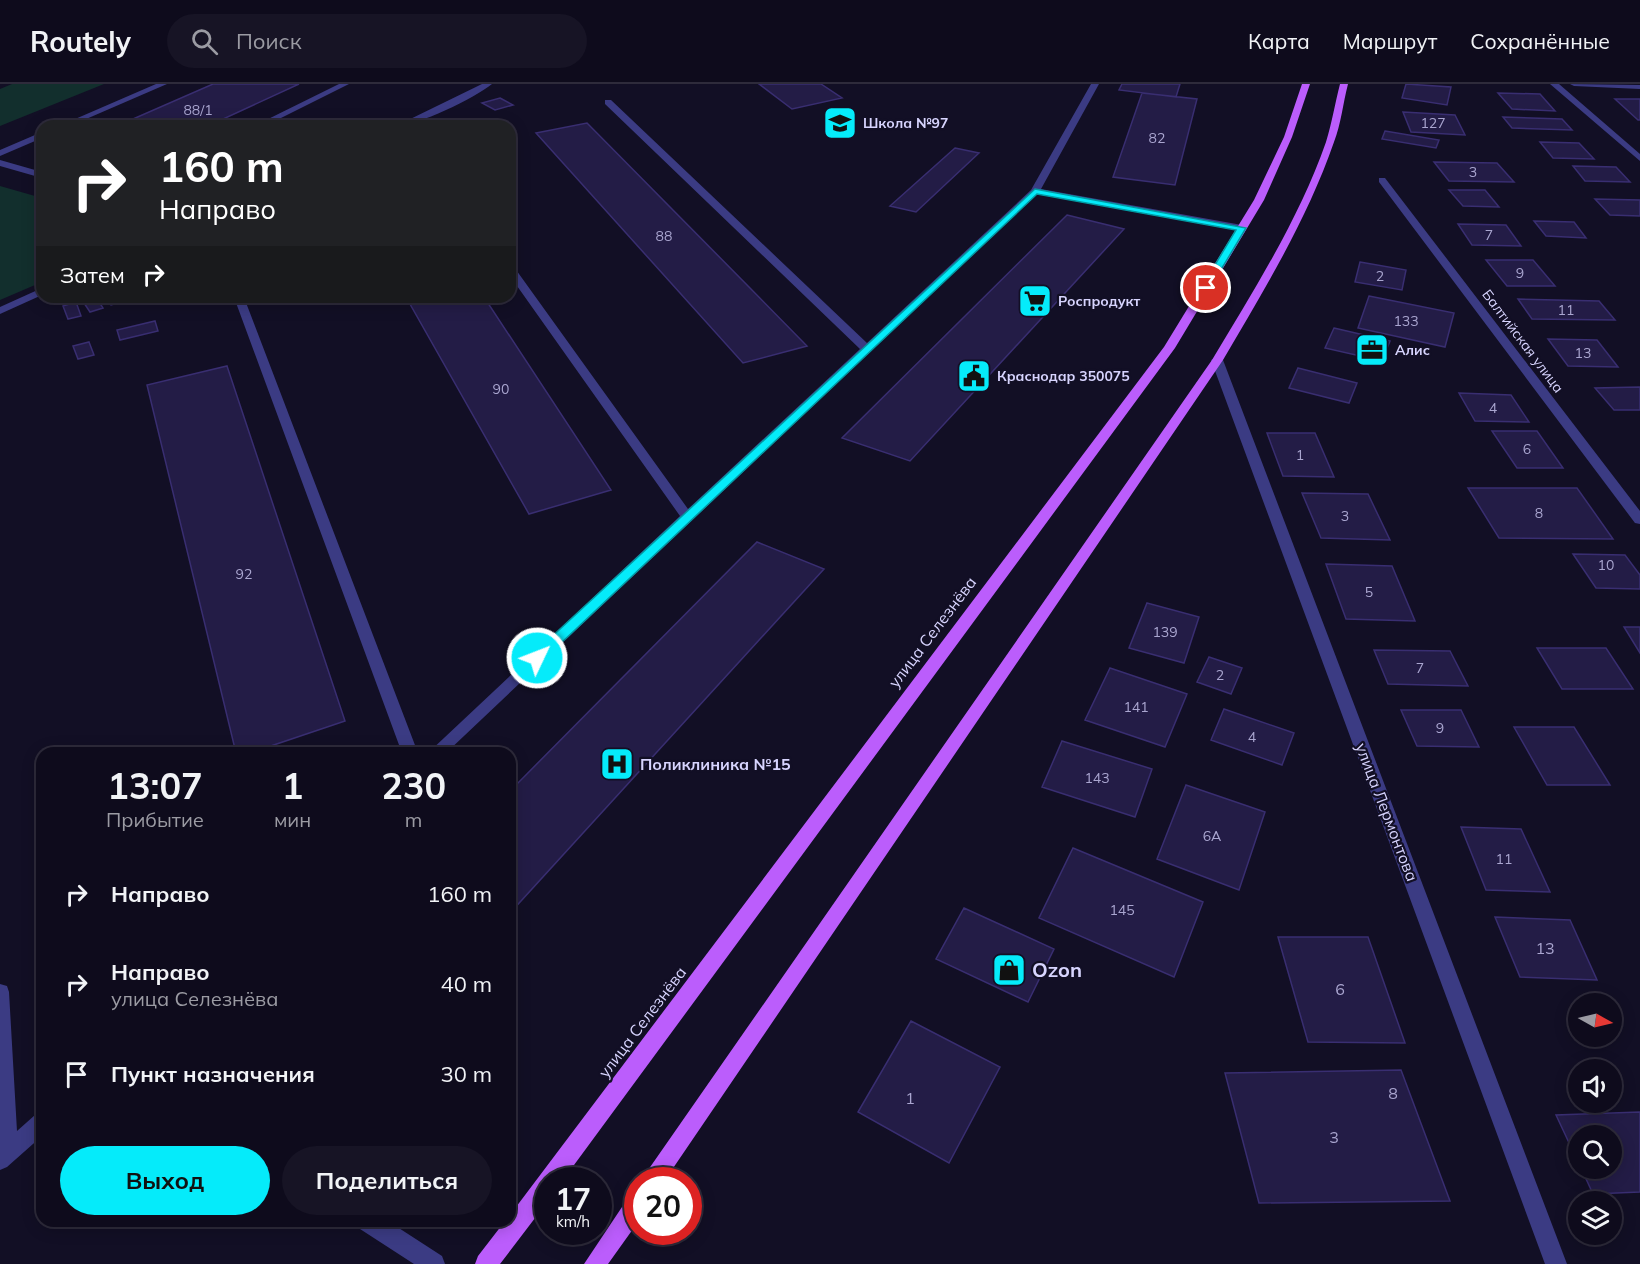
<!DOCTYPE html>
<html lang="ru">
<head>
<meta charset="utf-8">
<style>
	:root { --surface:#0e0b1c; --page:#171425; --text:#f1f3f6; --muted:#9b9ba3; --line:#2e2b3b; --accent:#05ebfa }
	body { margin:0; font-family:Mulish,sans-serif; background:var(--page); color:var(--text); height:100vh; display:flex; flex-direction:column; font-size:22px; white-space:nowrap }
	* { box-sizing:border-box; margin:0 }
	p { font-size:20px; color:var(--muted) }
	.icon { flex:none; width:33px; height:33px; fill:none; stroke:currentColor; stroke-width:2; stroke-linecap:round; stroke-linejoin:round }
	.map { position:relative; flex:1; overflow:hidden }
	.side { position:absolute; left:36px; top:663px; width:480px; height:480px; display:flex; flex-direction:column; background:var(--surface); border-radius:18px; box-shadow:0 3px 15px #0003,0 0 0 2px var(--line) }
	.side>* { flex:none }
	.banner { position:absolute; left:36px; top:36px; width:480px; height:183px; border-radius:18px; box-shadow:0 3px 15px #0003,0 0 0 2px var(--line); background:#202124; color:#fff; overflow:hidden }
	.needle { width:39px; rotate:98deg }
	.controls { position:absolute; left:1568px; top:909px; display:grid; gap:12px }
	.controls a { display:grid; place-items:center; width:54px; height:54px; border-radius:50%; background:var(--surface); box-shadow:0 3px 15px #0003,0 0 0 2px var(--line); font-size:30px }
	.speed { position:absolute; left:534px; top:1083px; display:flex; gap:12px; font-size:30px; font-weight:700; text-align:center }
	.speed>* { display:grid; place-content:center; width:78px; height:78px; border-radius:50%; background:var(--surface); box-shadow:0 3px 15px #0003,0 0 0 2px var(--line); line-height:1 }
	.speed small { font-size:15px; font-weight:400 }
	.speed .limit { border:9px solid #d22; background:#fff; color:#111 }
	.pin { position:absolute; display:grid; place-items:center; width:51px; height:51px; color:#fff; margin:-26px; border:3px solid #fff; border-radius:50%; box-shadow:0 2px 6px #0007 }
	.me { position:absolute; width:66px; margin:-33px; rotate:47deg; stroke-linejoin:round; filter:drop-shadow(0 0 4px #0008) }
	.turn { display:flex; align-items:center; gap:21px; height:126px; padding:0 24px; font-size:27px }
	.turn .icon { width:78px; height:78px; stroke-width:2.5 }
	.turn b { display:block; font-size:42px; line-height:51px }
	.then { display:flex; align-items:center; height:57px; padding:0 24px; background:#0003; gap:12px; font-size:22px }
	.eta { display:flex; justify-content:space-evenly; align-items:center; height:102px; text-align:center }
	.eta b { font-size:36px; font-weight:700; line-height:42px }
	.action { display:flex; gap:12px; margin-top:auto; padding:12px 24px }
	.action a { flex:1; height:69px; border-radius:36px; background:var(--accent); color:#111; font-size:24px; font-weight:700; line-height:69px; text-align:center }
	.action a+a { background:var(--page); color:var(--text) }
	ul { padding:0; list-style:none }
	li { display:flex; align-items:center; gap:18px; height:90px; padding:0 24px }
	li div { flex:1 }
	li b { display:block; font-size:22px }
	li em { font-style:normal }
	header { display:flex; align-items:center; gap:36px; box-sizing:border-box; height:84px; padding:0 30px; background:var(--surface); border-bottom:2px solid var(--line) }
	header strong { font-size:28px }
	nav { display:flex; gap:33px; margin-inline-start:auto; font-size:21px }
	.search { width:420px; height:54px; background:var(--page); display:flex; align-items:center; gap:15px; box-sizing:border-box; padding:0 21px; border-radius:33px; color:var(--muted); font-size:22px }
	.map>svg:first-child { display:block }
</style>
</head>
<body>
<header>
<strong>Routely</strong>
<div class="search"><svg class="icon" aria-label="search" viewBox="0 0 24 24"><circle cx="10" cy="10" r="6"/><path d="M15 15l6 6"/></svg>Поиск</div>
<nav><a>Карта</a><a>Маршрут</a><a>Сохранённые</a></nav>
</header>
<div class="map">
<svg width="1640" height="1180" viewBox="0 0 1640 1180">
	<rect width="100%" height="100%" fill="#120f25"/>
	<path fill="#122f2d" d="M12,0H104L0,42V5Z
		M0,102L42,114V198L0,216Z"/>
	<path fill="#231c46" stroke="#392e71" stroke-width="1.5" d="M213,0H299L208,42H117Z
		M759,0H821L842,14L792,25Z
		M1122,0H1180L1176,13L1119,6Z
		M1406,0L1451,3L1447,21L1402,14Z
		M1142,9L1197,15L1175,101L1113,93Z
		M1498,9L1540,10L1555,27L1512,25Z
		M500,14L513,21L495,26L482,19Z
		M1615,15H1640V36H1638Z
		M1403,28L1455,31L1465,51L1411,48Z
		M1503,33L1562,35L1572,46L1512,44Z
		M587,39L750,204L807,262L743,279L536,49Z
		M1385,47L1439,56L1436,64L1382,55Z
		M1540,58L1579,59L1594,75L1553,74Z
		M955,64L979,69L916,128L890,122Z
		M1434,78L1497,79L1514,98L1449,97Z
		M1573,82L1616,83L1630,98L1585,97Z
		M1449,106H1485L1499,123L1463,122Z
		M1595,115L1640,116V132L1610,131Z
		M1067,131L1124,145L910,377L842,354Z
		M1534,137L1574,138L1586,154L1546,152Z
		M1458,140L1506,141L1521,162L1472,161Z
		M1486,176H1533L1555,202H1507Z
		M1360,178L1406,186L1402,206L1355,198Z
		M1369,212L1454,229L1445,263L1358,244Z
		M96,213L103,224L90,228L82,216Z
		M106,213H119L122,218L111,221Z
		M147,213H167L168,216L149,220Z
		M406,213H484L611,406L529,430Z
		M1518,215L1599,217L1615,236L1532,235Z
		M76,218L81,232L68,235L63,222Z
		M155,237L158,247L120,256L117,246Z
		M1334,244L1390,257L1382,277L1325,264Z
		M1548,255L1597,256L1618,283L1568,282Z
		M89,258L94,271L78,275L73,262Z
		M227,282L345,637L250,669H236L147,301Z
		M1298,284L1357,299L1349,319L1289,304Z
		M1640,303V326H1614L1595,304Z
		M1459,309L1511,311L1529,338L1475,337Z
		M1492,347H1537L1563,384H1517Z
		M1267,349H1315L1334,393L1283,392Z
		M1468,404H1577L1613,455L1499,454Z
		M1302,409L1368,410L1390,456L1321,454Z
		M757,458L824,485L510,829V707Z
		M1573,470L1625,471L1640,491V505L1596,504Z
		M1326,480L1392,482L1415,537L1346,535Z
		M1147,519L1199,533L1184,579L1129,564Z
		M1624,543H1640V569Z
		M1537,564H1606L1633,605H1562Z
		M1374,566L1450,567L1468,602L1388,600Z
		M1209,573L1242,584L1231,610L1197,598Z
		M1110,584L1187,610L1165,663L1085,636Z
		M1224,625L1294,649L1282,681L1211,656Z
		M1401,626H1461L1479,663L1417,662Z
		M1514,643H1574L1610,701H1547Z
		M1062,657L1152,685L1135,733L1042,703Z
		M1186,701L1265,728L1239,806L1157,775Z
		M1461,743L1521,745L1550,808L1486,806Z
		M1073,764L1203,818L1174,893L1039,834Z
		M964,824L1054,865L1028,918L936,875Z
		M1495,833L1570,836L1597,896L1520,893Z
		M1278,853H1368L1405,959L1308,958Z
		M911,937L1000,983L949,1079L858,1028Z
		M1401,986L1450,1117L1259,1119L1225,989Z
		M1640,1028V1108L1593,1110L1581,1084H1611V1052H1578V1078L1556,1031Z"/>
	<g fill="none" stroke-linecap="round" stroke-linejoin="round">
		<path fill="#3b3b83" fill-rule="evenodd" d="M156,0H167L70,42H59Z
			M339,0H349L265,42H254Z
			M482,0H492C475,14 417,42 396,42Z
			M1091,0H1099L1041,105L1242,141L1245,142V146L1037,110L446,669H428L680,432L510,192V182L514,183L688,425L860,265L605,20V16H611L867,259L1031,106Z
			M1550,0H1559L1640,70V77Z
			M1570,0L1640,1V5L1574,2Z
			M42,48V54L0,72V66Z
			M0,76L42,88V94L0,82Z
			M1379,94H1385L1640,427V440L1635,439L1379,98Z
			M42,204V211L0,230V223Z
			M241,213L245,216L418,669H402L235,216Z
			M1217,273L1223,276L1567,1180H1545L1211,276Z
			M0,900L7,902L9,908L17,1047L35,1031L42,1028V1052L7,1083L0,1086Z
			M357,1137H388L442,1172L445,1180H414L360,1145Z"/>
		<path fill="#bb5dfc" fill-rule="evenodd" d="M1302,0H1310L1292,53L1264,116L1175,264L563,1096H548V1117L500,1180H475L478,1172L505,1137H510V1131L1164,263L1254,116L1284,53Z
			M1340,0H1348C1343,19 1341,40 1334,58C1307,136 1264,206 1223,276L665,1096H643L646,1089L1212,276C1254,206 1299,135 1326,58C1332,39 1335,19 1340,0Z
			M638,1108V1138L608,1180H584L630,1111Z"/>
	</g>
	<path fill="#05ebfa" stroke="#0399a2" stroke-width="1.5" d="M1035,105L1246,144L1210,204L1206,207L1201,204L1236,146L1037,110L541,578H532L530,574L532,571Z"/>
	<defs>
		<g id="school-square" transform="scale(1.725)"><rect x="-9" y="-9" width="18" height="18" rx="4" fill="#05ebfa" stroke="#120f25"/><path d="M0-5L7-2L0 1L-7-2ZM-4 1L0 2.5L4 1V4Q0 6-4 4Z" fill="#111"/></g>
		<g id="supermarket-square" transform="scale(1.725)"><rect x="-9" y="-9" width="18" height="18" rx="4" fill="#05ebfa" stroke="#120f25"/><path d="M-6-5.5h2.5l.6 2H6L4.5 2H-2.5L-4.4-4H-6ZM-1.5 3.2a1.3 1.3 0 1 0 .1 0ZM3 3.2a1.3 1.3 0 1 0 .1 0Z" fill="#111"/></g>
		<g id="office-square" transform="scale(1.725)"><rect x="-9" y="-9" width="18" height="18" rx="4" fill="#05ebfa" stroke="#120f25"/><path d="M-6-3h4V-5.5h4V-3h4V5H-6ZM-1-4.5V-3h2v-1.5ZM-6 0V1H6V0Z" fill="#111"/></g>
		<g id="civic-square" transform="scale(1.725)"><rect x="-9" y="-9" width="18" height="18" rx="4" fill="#05ebfa" stroke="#120f25"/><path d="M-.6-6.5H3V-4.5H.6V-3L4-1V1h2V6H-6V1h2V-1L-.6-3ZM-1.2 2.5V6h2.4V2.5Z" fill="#111"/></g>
		<g id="hospital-square" transform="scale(1.725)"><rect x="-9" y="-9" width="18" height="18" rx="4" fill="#05ebfa" stroke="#120f25"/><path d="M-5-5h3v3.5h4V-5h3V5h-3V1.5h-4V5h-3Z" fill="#111"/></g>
		<g id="shop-square" transform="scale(1.725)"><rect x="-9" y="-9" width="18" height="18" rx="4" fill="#05ebfa" stroke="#120f25"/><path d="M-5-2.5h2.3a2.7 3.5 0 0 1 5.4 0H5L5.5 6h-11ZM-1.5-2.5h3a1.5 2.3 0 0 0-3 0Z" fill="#111"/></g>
	</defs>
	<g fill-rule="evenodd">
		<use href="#school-square" x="840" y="39"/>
		<use href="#supermarket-square" x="1035" y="217"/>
		<use href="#office-square" x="1372" y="266"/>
		<use href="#civic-square" x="974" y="292"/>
		<use href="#hospital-square" x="617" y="680"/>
		<use href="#shop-square" x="1009" y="886"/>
	</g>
	<g text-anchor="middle" stroke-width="4.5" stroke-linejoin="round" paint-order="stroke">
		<g font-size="14" fill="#aaa6d0">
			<text x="198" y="31">88/1</text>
			<text x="1433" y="44">127</text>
			<text x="1157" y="59">82</text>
			<text x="1473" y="93">3</text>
			<text x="1489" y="156">7</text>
			<text x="664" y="157">88</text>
			<text x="1520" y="194">9</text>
			<text x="1380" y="197">2</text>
			<text x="1566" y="231">11</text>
			<text x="1406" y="242">133</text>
			<text x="1583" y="274">13</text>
			<text x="501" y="310">90</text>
			<text x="1493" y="329">4</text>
			<text x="1527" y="370">6</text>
			<text x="1300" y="376">1</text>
			<text x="1539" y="434">8</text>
			<text x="1345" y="437">3</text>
			<text x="1606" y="486">10</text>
			<text x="244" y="495">92</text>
			<text x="1369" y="513">5</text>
			<text x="1165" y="553">139</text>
			<text x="1420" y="589">7</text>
			<text x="1220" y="596">2</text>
			<text x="1136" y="628">141</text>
			<text x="1440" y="649">9</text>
			<text x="1252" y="658">4</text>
			<text x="1097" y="699">143</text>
			<text x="1212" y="757">6А</text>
			<text x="1504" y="780">11</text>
			<text x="1122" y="831">145</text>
		</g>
		<g font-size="14" font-weight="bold" fill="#d7d4fe" stroke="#120f25" text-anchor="start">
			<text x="863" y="44">Школа №97</text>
			<text x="1058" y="222">Роспродукт</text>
			<text x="1395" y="271">Алис</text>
			<text x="997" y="297">Краснодар 350075</text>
		</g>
		<g font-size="14" fill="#d7d4fe" stroke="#120f25">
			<text transform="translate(1523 257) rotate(53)" y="5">Балтийская улица</text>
		</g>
		<g font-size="16" fill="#d7d4fe" stroke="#120f25">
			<text transform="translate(932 548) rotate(-53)" y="6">улица Селезнёва</text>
			<text transform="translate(1387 728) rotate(69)" y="6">улица Лермонтова</text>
			<text transform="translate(642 938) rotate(-53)" y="6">улица Селезнёва</text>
		</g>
		<g font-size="16" font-weight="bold" fill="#d7d4fe" stroke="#120f25" text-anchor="start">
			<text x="640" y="686">Поликлиника №15</text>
		</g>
		<g font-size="16" fill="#aaa6d0">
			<text x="1545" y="870">13</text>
			<text x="1340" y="911">6</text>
			<text x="1393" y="1015">8</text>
			<text x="910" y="1020">1</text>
			<text x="1334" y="1059">3</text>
		</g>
		<g font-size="20" font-weight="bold" fill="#d7d4fe" stroke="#120f25" text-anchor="start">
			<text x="1032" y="893">Ozon</text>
		</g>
	</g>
</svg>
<div class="controls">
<a><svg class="needle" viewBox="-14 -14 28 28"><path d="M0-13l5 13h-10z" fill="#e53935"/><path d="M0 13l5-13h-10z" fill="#9b9ba3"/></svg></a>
<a><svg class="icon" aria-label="sound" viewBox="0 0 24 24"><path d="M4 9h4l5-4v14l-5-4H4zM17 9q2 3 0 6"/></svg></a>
<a><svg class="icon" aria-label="search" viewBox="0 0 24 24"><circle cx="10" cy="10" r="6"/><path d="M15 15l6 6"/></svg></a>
<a><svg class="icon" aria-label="layers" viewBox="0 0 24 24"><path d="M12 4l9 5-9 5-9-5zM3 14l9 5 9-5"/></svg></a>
</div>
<div class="speed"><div>17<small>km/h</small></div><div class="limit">20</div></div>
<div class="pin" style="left:1206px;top:204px;background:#d93025"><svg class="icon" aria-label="arrive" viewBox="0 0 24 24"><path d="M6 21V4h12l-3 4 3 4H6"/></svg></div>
<svg class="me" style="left:537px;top:574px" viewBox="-20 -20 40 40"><circle r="17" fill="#05ebfa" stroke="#fff" stroke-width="3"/><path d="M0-11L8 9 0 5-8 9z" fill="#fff"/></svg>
<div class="banner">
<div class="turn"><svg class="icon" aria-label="right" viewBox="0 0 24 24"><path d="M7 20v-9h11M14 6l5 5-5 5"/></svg><div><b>160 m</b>Направо</div></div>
<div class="then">Затем<svg class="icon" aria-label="right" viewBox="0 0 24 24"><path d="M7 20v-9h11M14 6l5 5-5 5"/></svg></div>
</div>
<section class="side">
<div class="eta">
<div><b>13:07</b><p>Прибытие</p></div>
<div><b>1</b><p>мин</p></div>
<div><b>230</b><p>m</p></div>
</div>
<ul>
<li><svg class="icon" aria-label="right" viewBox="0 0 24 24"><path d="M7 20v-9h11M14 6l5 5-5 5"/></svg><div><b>Направо</b></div><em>160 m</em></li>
<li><svg class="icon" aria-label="right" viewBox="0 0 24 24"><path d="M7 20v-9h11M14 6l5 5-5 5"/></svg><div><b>Направо</b><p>улица Селезнёва</p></div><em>40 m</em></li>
<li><svg class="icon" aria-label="arrive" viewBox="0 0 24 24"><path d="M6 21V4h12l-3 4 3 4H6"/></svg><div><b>Пункт назначения</b></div><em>30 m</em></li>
</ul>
<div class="action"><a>Выход</a><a>Поделиться</a></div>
</section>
</div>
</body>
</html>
